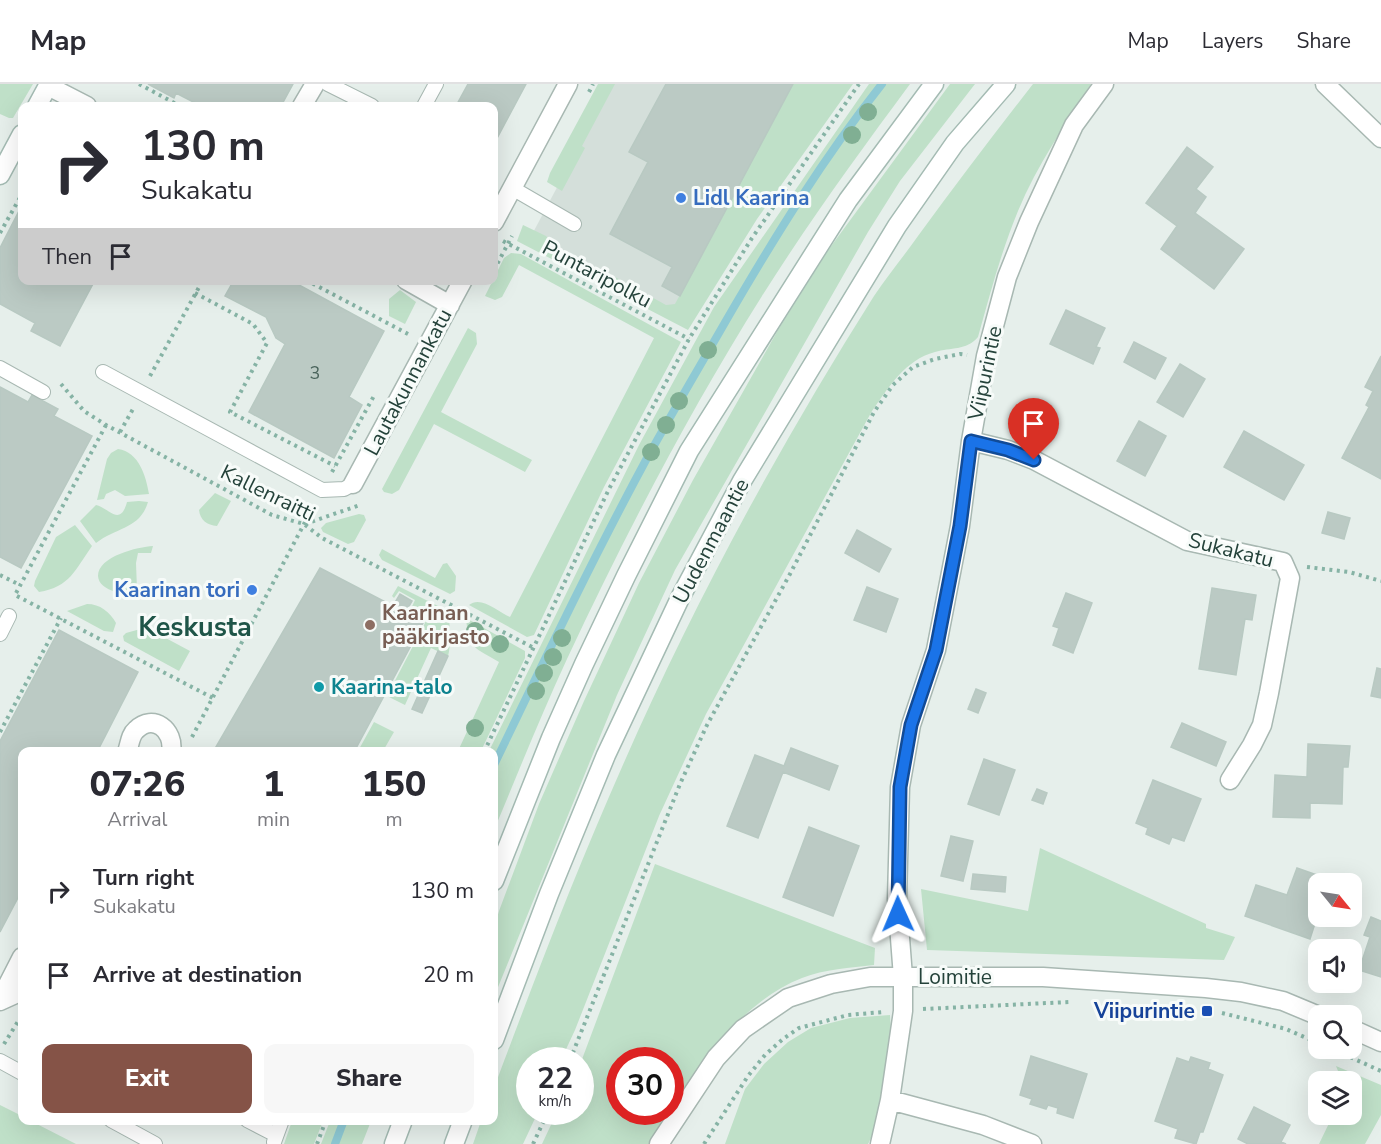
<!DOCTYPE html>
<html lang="en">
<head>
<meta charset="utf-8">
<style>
	:root { --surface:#fff; --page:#f7f7f7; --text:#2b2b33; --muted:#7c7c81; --line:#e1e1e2; --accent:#855347 }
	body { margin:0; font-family:"Nunito Sans",sans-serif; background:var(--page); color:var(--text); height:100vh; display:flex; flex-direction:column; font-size:22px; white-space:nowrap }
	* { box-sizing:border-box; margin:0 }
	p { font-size:20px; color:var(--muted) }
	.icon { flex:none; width:33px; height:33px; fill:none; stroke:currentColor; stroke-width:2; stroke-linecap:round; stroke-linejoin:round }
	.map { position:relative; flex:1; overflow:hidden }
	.side { position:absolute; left:18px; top:663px; width:480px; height:378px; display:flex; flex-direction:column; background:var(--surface); border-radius:12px; box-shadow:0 6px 24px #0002 }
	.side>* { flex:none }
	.hud { position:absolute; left:18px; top:18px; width:480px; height:183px; border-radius:12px; box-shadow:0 6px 24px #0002; background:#fff; color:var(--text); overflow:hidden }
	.needle { width:39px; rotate:120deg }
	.controls { position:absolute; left:1308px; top:789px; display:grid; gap:12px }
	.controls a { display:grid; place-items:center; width:54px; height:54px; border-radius:12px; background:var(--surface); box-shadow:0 6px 24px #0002; font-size:30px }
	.speed { position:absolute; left:516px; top:963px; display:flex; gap:12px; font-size:30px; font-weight:700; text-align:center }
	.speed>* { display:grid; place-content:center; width:78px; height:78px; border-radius:50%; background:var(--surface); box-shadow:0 6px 24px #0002; line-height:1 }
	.speed small { font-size:15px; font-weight:400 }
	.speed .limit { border:9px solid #d22; background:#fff; color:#111 }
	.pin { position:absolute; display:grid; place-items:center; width:51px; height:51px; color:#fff; margin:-62px -26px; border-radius:50% 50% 50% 0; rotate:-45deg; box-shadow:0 0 6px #0007 }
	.pin .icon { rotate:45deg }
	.me { position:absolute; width:66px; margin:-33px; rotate:359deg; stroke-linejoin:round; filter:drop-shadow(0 0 4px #0008) }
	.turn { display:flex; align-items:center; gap:21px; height:126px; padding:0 24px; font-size:27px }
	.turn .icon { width:78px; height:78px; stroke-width:2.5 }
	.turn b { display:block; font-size:42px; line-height:51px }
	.then { display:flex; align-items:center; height:57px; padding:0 24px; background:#0003; gap:12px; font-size:22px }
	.eta { display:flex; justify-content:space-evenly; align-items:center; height:102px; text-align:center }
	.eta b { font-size:36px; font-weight:800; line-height:42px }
	.button { display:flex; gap:12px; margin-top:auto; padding:12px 24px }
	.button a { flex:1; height:69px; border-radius:12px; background:var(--accent); color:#fff; font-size:24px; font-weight:800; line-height:69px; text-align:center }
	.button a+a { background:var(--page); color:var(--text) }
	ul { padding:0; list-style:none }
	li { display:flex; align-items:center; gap:18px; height:84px; padding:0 24px }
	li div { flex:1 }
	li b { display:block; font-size:22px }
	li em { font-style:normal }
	header { display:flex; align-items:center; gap:36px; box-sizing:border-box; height:84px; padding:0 30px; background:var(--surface); border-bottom:2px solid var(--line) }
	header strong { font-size:28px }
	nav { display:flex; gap:33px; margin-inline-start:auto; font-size:21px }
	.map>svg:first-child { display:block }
</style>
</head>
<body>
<header>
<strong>Map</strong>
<nav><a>Map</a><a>Layers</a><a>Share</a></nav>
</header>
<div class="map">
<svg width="1381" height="1060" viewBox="0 0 1381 1060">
	<rect width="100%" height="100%" fill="#e6efeb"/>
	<path fill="#d4dfda" d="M612,0H816L670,233L528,158Z"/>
	<path fill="#bfe0c8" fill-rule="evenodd" d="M0,0H33L13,34H9L0,30Z
		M598,0H615L582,62L585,64L562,107L547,98L550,89Z
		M793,0H853L757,135L688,246L517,157L523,141L546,152L558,166L572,178L602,194L615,193L666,221L675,220Z
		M869,0H910C859,69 808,139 762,212C689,328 625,451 567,575C541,631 518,689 494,746V668L489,667L639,361L714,223Z
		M950,0H975L900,97L868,148L675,486L617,611L494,913V844L499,827L539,720L584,617L639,499L693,396L778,246L829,165Z
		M1033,0H1091C1065,41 1037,81 1018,127C1001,168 990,210 978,253C966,267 951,263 935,268C905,276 889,303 872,327L706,630L659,732L575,946L561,976H530V1028H538L523,1060H473L481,1037L494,1036V1004C534,897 575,789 622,683C693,521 779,362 874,212C888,191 904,172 918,152C956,100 994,50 1033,0Z
		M511,169L521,170L681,258L604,403L534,551L527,553L469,521C481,511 498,528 510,533L654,254L519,181L502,213L495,216L485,212L504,174Z
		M400,206L416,218L405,240L389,232V215Z
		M468,244L476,249L477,260L441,328L532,376L525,388L434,340L399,406L392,410L384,408L382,405Z
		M118,365C139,368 146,392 149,410L125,412L115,406L106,410L104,415L97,416L107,375L111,369Z
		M215,409L231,417L217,442C207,441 200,436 199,426Z
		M139,417L148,418C140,445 117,443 96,459L80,437L96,421C108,423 120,444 127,418Z
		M359,430L364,431L366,436L354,458L348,460L323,448L321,444L326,439Z
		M75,441L92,462C75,486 70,503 39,508L34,502L35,497L56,453Z
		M153,462L151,469H138L136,479L137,505L151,506L152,511C139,512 99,511 98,492C98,472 138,463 153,462Z
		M382,465L435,494L443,480L447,479L456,492L455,507L450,510L382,476L379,471Z
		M398,502L450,528C448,543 452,557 448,572L431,564L405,621L387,612L425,539L409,529L415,516L399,507L394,514L392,512Z
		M87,520C100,520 110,528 116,539L113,548L104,547L67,527Z
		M466,534L525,567V574L481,667H458L499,578C475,563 469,567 466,534Z
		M144,544H147L190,567L179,587L124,557L123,552L126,549Z
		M374,638L394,648L383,667H358Z
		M1040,764L1206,840V844L1235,853L1224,876L927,866L921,805L1028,827Z
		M655,780L875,864L874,881C850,884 825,885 802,894C732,921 689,1000 650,1060H542L557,1028H580L581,978ZM620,976H670V1028H620Z
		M890,931L891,947L875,1046L868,1060H725L745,1005L764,980L788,958L811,944L850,934Z
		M1336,982L1381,1001V1031L1365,1060H1319L1333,1031L1352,1030V998L1342,997Z
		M0,1021L22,1032V1036L31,1037L76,1060H0Z
		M292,1037H323L314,1060H284Z
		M330,1037V1036L371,1037L362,1060H321Z"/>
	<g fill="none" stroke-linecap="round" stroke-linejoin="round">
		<path stroke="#8ec9d4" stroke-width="8" d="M494,681C543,579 592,476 646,376C672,329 700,282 727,235C774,154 824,73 882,0
			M335,1060L344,1036"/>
	</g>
	<path fill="#bbcac4" stroke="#b8c9c2" stroke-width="1.5" d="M148,0H293L281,22H201L176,9L174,14Z
		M468,0H526L494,60V22H456Z
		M666,0H793L680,212L662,202L672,183L610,150L648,78L629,68Z
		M1187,63L1213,83L1196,105L1206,113L1195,129L1244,165L1214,205L1161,165L1177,142L1146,119Z
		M22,121V196H95L60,262L31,247L35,239L0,220V164Z
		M234,196H290L384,247L349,313L362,321L334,374L249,328L285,260L276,254L266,233L225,212Z
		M1066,226L1105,244L1096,263L1100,264L1093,280L1050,260Z
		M1134,258L1166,274L1155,295L1124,278Z
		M1381,272V395L1342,374L1369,323L1366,321L1373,307L1365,303Z
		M1180,280L1205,295L1183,333L1157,318Z
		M0,303L28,318L32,311L58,325L54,332L92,352L21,484L0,473Z
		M1139,337L1166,352L1145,392L1117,377Z
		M1244,347L1304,381L1284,416L1224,383Z
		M1328,428L1350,434L1344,455L1322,449Z
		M857,446L891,465L879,488L845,469Z
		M320,484L393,522L400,510L412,517L405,529L423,539L354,668H213Z
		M867,503L898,515L886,548L854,536Z
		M1212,504L1256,511L1252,536L1245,535L1236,591L1199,585Z
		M1066,509L1092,519L1073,569L1053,561L1059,544L1053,542Z
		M59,546L138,588L97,668H22V806L0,848V657Z
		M438,567L448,572L422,629L412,625Z
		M1377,584L1381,585V614L1371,612Z
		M976,605L986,609L978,629L968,625Z
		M1182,639L1226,658L1216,682L1171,663Z
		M1308,660L1350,662L1348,683H1343L1342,720L1310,719V734L1273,733L1275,691L1307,693Z
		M791,664L838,682L829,706L783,688L758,754L727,742L755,671L784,682Z
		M984,675L1015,686L999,731L968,720Z
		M1153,696L1201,715L1184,757L1172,753L1169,760L1146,750L1148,744L1136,739Z
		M1037,705L1047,709L1043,720L1032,716Z
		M809,743L859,762L833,832L783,813Z
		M951,752L973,757L963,797L941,792Z
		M1297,784L1331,796L1329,800H1318V830L1310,855L1245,832L1256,801L1287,811Z
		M973,790L1006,793L1005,808L971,805Z
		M1371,833L1381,837V893L1359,886L1370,853L1364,851Z
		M1031,972L1087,990L1073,1034L1057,1029L1058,1024L1048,1021L1046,1025L1030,1020L1032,1015L1020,1011Z
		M1191,973L1210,979L1208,985L1223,991L1203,1048H1200L1196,1060L1175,1054L1178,1045L1155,1037L1177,974L1189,978Z
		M1254,1023L1290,1041L1281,1058L1286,1060H1248L1238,1055Z"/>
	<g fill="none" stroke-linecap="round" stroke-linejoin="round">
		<g stroke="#a8b8b2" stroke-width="16">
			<path id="lane" d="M328,0L372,22
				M424,22L436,0
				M512,104L574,140
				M0,284L43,308
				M103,288L322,406L344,405L353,400
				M0,550L9,532
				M0,977L22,989
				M111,1036L155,1060
				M247,1036L276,1051
				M274,1058L282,1036"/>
		</g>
		<g stroke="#a8b8b2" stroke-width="21">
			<path id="street" d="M1325,0L1381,54
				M48,2L87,22
				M302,22L315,0
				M494,138L568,0
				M406,196L450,221
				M971,357L1008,366L1034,376L1187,457L1283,478L1290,494L1269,609L1262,641L1252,661L1230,696
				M353,400L463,196
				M127,668C130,660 130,651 136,646C153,629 175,646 171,668
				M0,916L22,873
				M0,917L22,907
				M1352,945L1381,958
				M890,1016L983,1041L1032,1060
				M659,1060L716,974L743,945L788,914L831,900L870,893H1043L1206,904L1241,908L1283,917L1319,932
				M880,1060L890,1016L903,927V893L897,815L900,703L911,641L936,566L960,442L971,357L986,272L1007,193L1029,138L1074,41L1104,0"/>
		</g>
		<g stroke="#a4bbb3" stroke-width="21">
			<path id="secondary" d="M37,22L49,0
				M0,91L22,50
				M494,797L551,654L584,580L626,492L689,367L848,116L934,0
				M494,956L549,810L606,671L680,514L742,397L897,142L955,59L1006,0
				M394,1060L403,1036
				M454,1060L463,1036"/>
		</g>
		<path stroke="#86b3a5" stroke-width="4" stroke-dasharray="3 4.5" stroke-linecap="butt" d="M139,0L180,22
			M589,8L593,0
			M0,149L22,110
			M503,157L689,255
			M494,186L512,152
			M306,196L408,250
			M195,209L253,240L267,259L230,328L335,382
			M150,292L203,196
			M61,300L84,327L106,341L272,431L304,440L322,454L534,564
			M106,341L15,511L213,614
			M120,348L133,325
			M332,388L375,310
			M305,440L360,421
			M1307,483L1349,488L1381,497
			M0,491L20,501
			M0,648L61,534
			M192,653L314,421
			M484,668L609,405L689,255L752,154L859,0
			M923,925L1069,918
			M1222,929L1286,945L1318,959
			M4,960L22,931
			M1330,964L1381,987
			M570,976L680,700L707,641L790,490L874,328L893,301L913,283L935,275L960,270L967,271
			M317,1060L326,1036
			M533,1060L548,1028
			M704,1060L748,992L765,971L783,955L799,944L848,931L883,928"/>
		<use href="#lane" stroke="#fff" stroke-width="14"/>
		<use href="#street" stroke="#fff" stroke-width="18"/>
		<use href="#secondary" stroke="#fff" stroke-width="18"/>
	</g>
	<g fill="#80af93">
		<circle cx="868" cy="28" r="9"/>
		<circle cx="852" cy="51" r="9"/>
		<circle cx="708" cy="266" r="9"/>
		<circle cx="679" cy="317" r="9"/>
		<circle cx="666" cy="341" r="9"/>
		<circle cx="651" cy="368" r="9"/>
		<circle cx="475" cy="547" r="9"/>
		<circle cx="562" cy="554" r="9"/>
		<circle cx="500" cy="560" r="9"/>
		<circle cx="553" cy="573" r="9"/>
		<circle cx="544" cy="589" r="9"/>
		<circle cx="536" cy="607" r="9"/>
		<circle cx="475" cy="644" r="9"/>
	</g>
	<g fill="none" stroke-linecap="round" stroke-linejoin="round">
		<g stroke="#114b97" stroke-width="15">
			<path id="route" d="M898,830L900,703L911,641L936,566L960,442L971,357L1008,366L1034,376"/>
		</g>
		<use href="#route" stroke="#1a73e8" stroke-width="10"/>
	</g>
	<g fill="#3f7fe0" stroke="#f7fbf9" stroke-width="2">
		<circle cx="681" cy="114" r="6"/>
		<circle cx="252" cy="506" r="6"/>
	</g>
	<circle fill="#8d6e63" stroke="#f7fbf9" stroke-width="2" cx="370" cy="541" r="6"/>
	<circle fill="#0f9aa8" stroke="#f7fbf9" stroke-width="2" cx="319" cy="603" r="6"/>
	<rect fill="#1a4fb4" stroke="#f7fbf9" stroke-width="2" x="1201" y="921" width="12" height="12" rx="3"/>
	<g text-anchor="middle" stroke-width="6" stroke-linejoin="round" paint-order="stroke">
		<g font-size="18" fill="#4a645c">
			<text x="315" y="295">3</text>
		</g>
		<g font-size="21" font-weight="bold" fill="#366cbe" stroke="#f7fbf9" text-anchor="start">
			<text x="693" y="121">Lidl Kaarina</text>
			<text x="240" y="513" text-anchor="end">Kaarinan tori</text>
		</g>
		<g font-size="21" fill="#24423a" stroke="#f7fbf9">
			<text transform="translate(597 190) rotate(28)" y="7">Puntaripolku</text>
			<text transform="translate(985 289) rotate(-78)" y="7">Viipurintie</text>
			<text transform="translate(408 298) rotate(-62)" y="7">Lautakunnankatu</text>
			<text transform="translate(268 409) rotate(26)" y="7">Kallenraitti</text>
			<text transform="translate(711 457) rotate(-62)" y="7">Uudenmaantie</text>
			<text transform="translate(1231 466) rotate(14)" y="7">Sukakatu</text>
			<text x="955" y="900">Loimitie</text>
		</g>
		<g font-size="21" font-weight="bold" fill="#785e54" stroke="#f7fbf9" text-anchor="start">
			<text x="382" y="536">Kaarinan<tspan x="382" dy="24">pääkirjasto</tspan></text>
		</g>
		<g font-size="21" font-weight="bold" fill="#0d838f" stroke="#f7fbf9" text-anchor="start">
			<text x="331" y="610">Kaarina-talo</text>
		</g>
		<g font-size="21" font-weight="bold" fill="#164399" stroke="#f7fbf9" text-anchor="end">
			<text x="1195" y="934">Viipurintie</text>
		</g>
		<g font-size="27" font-weight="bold" fill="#1f5548" stroke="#f7fbf9">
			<text x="195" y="552">Keskusta</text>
		</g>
	</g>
</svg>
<div class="controls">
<a><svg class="needle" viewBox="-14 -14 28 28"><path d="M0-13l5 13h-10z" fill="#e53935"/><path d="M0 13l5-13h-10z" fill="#7c7c81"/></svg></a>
<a><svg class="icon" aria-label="sound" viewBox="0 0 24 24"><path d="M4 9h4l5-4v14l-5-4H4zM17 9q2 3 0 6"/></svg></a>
<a><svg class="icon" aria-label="search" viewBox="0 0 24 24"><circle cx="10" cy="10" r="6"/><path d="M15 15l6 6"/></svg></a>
<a><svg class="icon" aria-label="layers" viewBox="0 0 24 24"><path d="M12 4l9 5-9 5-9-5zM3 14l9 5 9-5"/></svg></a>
</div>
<div class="speed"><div>22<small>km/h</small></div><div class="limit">30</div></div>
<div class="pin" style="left:1034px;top:376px;background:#d93025"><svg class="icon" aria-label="arrive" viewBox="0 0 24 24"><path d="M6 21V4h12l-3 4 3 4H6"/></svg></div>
<svg class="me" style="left:898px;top:830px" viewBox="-20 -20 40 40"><path d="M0-17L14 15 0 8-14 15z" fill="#1a73e8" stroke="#fff" stroke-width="4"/></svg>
<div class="hud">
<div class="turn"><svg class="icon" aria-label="right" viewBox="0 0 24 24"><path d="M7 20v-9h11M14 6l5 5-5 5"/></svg><div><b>130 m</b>Sukakatu</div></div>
<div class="then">Then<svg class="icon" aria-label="arrive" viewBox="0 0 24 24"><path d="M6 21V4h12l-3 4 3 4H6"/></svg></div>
</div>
<section class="side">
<div class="eta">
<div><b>07:26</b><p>Arrival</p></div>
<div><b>1</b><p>min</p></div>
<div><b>150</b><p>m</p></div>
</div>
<ul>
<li><svg class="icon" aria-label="right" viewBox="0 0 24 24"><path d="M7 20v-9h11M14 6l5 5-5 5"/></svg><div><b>Turn right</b><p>Sukakatu</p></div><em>130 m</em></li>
<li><svg class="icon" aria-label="arrive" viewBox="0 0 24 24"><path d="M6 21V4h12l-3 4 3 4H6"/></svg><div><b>Arrive at destination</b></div><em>20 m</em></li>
</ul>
<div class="button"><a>Exit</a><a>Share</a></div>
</section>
</div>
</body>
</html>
